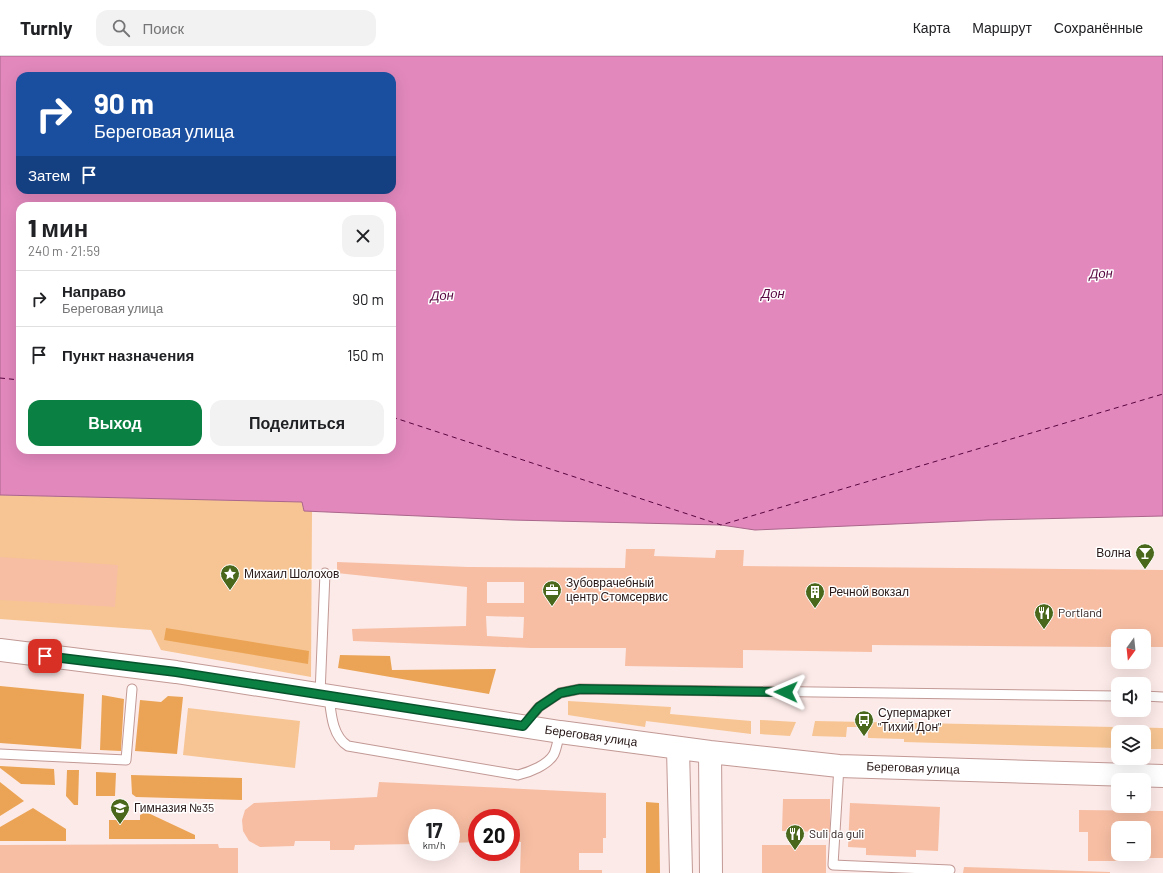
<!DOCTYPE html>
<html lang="ru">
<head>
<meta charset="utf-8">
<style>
	:root { --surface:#fff; --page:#f2f2f2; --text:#202124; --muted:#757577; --line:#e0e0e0; --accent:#0b8043 }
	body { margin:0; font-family:Barlow,sans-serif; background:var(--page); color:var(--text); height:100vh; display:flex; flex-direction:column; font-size:15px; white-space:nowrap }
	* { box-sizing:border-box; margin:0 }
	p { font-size:13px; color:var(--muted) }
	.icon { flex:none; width:22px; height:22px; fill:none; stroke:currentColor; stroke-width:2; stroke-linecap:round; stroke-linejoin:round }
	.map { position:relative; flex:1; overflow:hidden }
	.drawer { position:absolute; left:16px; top:146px; width:380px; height:252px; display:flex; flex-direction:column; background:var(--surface); border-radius:12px; box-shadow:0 4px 16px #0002 }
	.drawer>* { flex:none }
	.top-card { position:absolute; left:16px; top:16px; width:380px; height:122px; border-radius:12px; box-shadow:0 4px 16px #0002; background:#1a4fa0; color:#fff; overflow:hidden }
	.needle { width:26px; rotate:195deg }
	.controls { position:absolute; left:1111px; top:573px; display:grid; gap:8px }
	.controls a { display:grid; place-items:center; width:40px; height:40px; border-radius:8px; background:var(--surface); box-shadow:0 4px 16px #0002; font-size:20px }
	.speed { position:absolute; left:408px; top:753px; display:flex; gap:8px; font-size:20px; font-weight:700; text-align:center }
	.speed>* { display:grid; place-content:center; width:52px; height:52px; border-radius:50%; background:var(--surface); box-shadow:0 4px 16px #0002; line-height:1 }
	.speed small { font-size:10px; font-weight:400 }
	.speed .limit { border:6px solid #d22; background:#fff; color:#111 }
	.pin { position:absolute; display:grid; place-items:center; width:34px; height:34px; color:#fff; margin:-17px; border-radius:8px; box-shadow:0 2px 6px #0006 }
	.me { position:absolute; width:44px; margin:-22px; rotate:271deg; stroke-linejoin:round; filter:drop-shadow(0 0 3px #0008) }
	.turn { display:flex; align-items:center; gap:14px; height:84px; padding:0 12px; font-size:18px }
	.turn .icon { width:52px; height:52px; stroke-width:2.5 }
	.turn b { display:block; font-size:28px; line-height:34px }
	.then { display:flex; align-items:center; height:38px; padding:0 12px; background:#0003; gap:8px; font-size:15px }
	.round { display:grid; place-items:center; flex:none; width:42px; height:42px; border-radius:12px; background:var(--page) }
	.summary { display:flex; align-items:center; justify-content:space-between; height:68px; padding:0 12px }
	h1 { font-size:24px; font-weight:800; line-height:30px }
	.button { display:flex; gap:8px; margin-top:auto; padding:8px 12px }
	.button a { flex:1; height:46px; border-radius:12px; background:var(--accent); color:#fff; font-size:16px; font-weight:800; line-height:46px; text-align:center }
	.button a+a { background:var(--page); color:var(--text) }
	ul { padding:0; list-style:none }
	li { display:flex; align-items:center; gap:12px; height:56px; padding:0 12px; border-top:1px solid var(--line) }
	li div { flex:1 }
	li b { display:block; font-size:15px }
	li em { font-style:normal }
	header { display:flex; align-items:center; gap:24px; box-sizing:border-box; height:56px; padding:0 20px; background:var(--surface); border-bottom:1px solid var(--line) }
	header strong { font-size:19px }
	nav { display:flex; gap:22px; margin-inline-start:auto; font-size:14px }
	.search { width:280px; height:36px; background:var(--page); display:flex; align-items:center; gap:10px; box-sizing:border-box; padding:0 14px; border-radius:12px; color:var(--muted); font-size:15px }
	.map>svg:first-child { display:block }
</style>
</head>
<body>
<header>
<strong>Turnly</strong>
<div class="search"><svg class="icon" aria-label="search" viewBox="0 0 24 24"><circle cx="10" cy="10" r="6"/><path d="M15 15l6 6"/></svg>Поиск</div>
<nav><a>Карта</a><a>Маршрут</a><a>Сохранённые</a></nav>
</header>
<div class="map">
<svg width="1163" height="817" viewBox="0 0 1163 817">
	<rect width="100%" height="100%" fill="#fceae8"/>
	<path fill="#f7c593" d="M0,439L303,446L304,455H312L311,621L161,594L151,574L0,563Z
		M568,645L671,651L670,658L751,665V678L646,665L645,671L568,659Z
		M188,652L300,665L295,712L183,699Z
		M760,664L796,666L790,680L760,678Z
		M815,665L1163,672V693H1144V676H1118V692L904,686V683L868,682V671H847L846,681L812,680Z"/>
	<path fill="#eba455" d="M166,572L309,595L308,608L164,584Z
		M340,599L390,600L392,614L496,613L489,638L338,612Z
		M0,630L84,638L81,693L0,687Z
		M102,639L124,643L121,695L100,694Z
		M168,640L183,641L177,698L135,695L140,644L161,646Z
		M0,710L54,713L55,729L21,728L0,712Z
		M67,714H79L78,749H74L66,740Z
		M96,716L116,717L115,740H96Z
		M131,719L242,722V744L136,741L132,738Z
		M0,726L24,745L0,760Z
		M646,746L659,747L660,817H646Z
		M33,752L66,773V785H0V771Z
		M146,756L195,779V783H109V764H140V759Z"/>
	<path fill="#e288bd" stroke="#aa668b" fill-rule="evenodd" d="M0,0H1163V460L988,464L755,474L721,469L512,464L304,455L302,446L0,439ZM20,20H392V134H20ZM20,150H392V394H20Z"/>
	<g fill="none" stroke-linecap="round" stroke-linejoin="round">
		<path stroke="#57053f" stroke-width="1" stroke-dasharray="5 4" stroke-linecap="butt" d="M0,322L20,324
			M392,361L721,469L1163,338"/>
	</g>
	<path fill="#f7bea3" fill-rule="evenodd" d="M626,493H655L654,500L715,502L716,494H744L743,510L1163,514V591H1144V580H1118V591L872,589V596L743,594V612L625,610L626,592H531L353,585L352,573L466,570L467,531L337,517V506L468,511L625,512ZM487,526H524V547H487ZM486,560L524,561L523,582L487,580Z
		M0,501L118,509L115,551L0,544Z
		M379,726L606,737V782H603V797H579V814H602V817H520L521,786H511V762H477V786L451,787V762H417V788L355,789L354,794H330V785H295L294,790L260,791L249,785L243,775L242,764L245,754L254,747L377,741Z
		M783,743H830V776L782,775Z
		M850,747L940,751L938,795L916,794V801L866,799V792L848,791Z
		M1079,754L1163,755V802H1129V805H1088V776H1079ZM1118,772H1144V798H1118Z
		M218,788L219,792H238V817H0V789Z
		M762,789H826V817H762Z
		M964,811L1110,816V817H963Z"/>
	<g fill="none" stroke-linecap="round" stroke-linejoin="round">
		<g stroke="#c29995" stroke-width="11">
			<path id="lane" d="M320,638L325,517
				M329,640C331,657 332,680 348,690L518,719C530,716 548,709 554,698C557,691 558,683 560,676
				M1144,640L1163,641
				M524,669L539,651L560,637L580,633L1118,640
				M0,698L126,704L132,633
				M839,710L833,809L950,814"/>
		</g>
		<g stroke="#c29995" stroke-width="24">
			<path id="secondary" d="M0,594L176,616L560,676L710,696L839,710L1163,720
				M678,693L681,817
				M710,696L711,817"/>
		</g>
		<use href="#lane" stroke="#fff" stroke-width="9"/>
		<use href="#secondary" stroke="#fff" stroke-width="22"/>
	</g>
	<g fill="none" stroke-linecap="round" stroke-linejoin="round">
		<g stroke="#07532c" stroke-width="10">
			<path id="route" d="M45,600L176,616L523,670L539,651L560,637L580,633L786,636"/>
		</g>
		<use href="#route" stroke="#0b8043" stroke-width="7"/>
	</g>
	<defs>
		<g id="bar-pin" transform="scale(1)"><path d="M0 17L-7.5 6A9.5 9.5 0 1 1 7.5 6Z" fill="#4a681c" stroke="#fff"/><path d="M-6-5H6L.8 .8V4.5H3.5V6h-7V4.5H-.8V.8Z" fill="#fff"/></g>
		<g id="sight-pin" transform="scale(1)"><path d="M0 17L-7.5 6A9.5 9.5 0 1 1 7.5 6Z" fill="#4a681c" stroke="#fff"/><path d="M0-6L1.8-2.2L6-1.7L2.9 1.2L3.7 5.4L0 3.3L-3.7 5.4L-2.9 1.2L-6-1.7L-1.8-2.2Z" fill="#fff"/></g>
		<g id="office-pin" transform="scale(1)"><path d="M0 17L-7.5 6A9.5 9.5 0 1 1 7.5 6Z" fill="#4a681c" stroke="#fff"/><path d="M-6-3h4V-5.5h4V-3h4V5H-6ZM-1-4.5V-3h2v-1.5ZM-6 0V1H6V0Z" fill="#fff"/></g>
		<g id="building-pin" transform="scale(1)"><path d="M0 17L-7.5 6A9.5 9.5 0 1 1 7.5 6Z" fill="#4a681c" stroke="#fff"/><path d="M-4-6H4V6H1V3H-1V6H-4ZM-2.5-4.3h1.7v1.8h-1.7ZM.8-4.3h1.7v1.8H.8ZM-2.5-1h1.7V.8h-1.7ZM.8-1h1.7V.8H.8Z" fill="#fff"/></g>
		<g id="restaurant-pin" transform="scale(1)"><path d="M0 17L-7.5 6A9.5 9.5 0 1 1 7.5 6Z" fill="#4a681c" stroke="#fff"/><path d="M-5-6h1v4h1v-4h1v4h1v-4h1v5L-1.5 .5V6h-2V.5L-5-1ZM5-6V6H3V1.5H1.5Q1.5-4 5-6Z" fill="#fff"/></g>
		<g id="bus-pin" transform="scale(1)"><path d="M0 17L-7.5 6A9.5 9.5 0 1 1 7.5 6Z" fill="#4a681c" stroke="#fff"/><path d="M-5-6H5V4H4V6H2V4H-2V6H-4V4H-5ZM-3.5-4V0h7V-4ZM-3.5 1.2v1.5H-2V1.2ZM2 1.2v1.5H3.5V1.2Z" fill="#fff"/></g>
		<g id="school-pin" transform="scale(1)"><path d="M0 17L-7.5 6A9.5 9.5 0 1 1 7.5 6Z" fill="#4a681c" stroke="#fff"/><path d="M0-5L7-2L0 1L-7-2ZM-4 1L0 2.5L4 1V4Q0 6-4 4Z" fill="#fff"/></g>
	</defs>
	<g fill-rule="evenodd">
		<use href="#bar-pin" x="1145" y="497"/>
		<use href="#sight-pin" x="230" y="518"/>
		<use href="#office-pin" x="552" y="534"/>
		<use href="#building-pin" x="815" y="536"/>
		<use href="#restaurant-pin" x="1044" y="557"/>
		<use href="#bus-pin" x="864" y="664"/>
		<use href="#school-pin" x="120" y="752"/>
		<use href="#restaurant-pin" x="795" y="778"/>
	</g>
	<g text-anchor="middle" stroke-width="3" stroke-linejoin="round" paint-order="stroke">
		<g font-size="12" fill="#271817" stroke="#fff" text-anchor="start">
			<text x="1131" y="501" text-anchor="end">Волна</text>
			<text x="244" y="522">Михаил Шолохов</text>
			<text x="566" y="531">Зубоврачебный<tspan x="566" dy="14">центр Стомсервис</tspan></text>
			<text x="829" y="540">Речной вокзал</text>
			<text x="1058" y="561">Portland</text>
			<text x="878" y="661">Супермаркет<tspan x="878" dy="14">"Тихий Дон"</tspan></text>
			<text x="134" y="756">Гимназия №35</text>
			<text x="809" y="782">Suli da guli</text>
		</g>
		<g font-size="12" fill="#271817" stroke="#fff">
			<text transform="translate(591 680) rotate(8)" y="4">Береговая улица</text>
			<text transform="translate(913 712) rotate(2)" y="4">Береговая улица</text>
		</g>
		<g font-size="13" font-style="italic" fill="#57053f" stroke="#fff">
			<text transform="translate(1101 217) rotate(-2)" y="5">Дон</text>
			<text x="773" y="242">Дон</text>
			<text transform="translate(442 239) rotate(-2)" y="5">Дон</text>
		</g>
	</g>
</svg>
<div class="controls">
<a><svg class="needle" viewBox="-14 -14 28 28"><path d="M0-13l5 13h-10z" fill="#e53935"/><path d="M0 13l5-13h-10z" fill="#757577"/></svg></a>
<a><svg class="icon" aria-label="sound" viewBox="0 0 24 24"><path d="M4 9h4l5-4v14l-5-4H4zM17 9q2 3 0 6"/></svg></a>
<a><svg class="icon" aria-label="layers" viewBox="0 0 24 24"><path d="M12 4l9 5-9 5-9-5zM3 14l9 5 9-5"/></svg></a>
<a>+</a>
<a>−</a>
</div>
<div class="speed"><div>17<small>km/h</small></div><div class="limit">20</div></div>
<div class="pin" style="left:45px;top:600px;background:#d93025"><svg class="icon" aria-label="arrive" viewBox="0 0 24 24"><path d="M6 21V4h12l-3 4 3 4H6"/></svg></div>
<svg class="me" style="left:786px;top:636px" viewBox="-20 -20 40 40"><path d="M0-17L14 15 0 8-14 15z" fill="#0b8043" stroke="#fff" stroke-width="4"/></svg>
<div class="top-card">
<div class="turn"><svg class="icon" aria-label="right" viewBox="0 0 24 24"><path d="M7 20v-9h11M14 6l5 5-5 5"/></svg><div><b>90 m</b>Береговая улица</div></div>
<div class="then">Затем<svg class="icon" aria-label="arrive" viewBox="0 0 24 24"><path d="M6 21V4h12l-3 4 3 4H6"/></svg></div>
</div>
<section class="drawer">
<div class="summary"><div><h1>1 мин</h1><p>240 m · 21:59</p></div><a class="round"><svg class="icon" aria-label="close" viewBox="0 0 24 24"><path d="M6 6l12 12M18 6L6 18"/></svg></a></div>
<ul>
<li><svg class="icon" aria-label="right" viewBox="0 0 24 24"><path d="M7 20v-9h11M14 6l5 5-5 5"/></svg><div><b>Направо</b><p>Береговая улица</p></div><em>90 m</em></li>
<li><svg class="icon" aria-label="arrive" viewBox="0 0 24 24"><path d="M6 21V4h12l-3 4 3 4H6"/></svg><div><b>Пункт назначения</b></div><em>150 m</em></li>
</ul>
<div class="button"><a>Выход</a><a>Поделиться</a></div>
</section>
</div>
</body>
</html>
